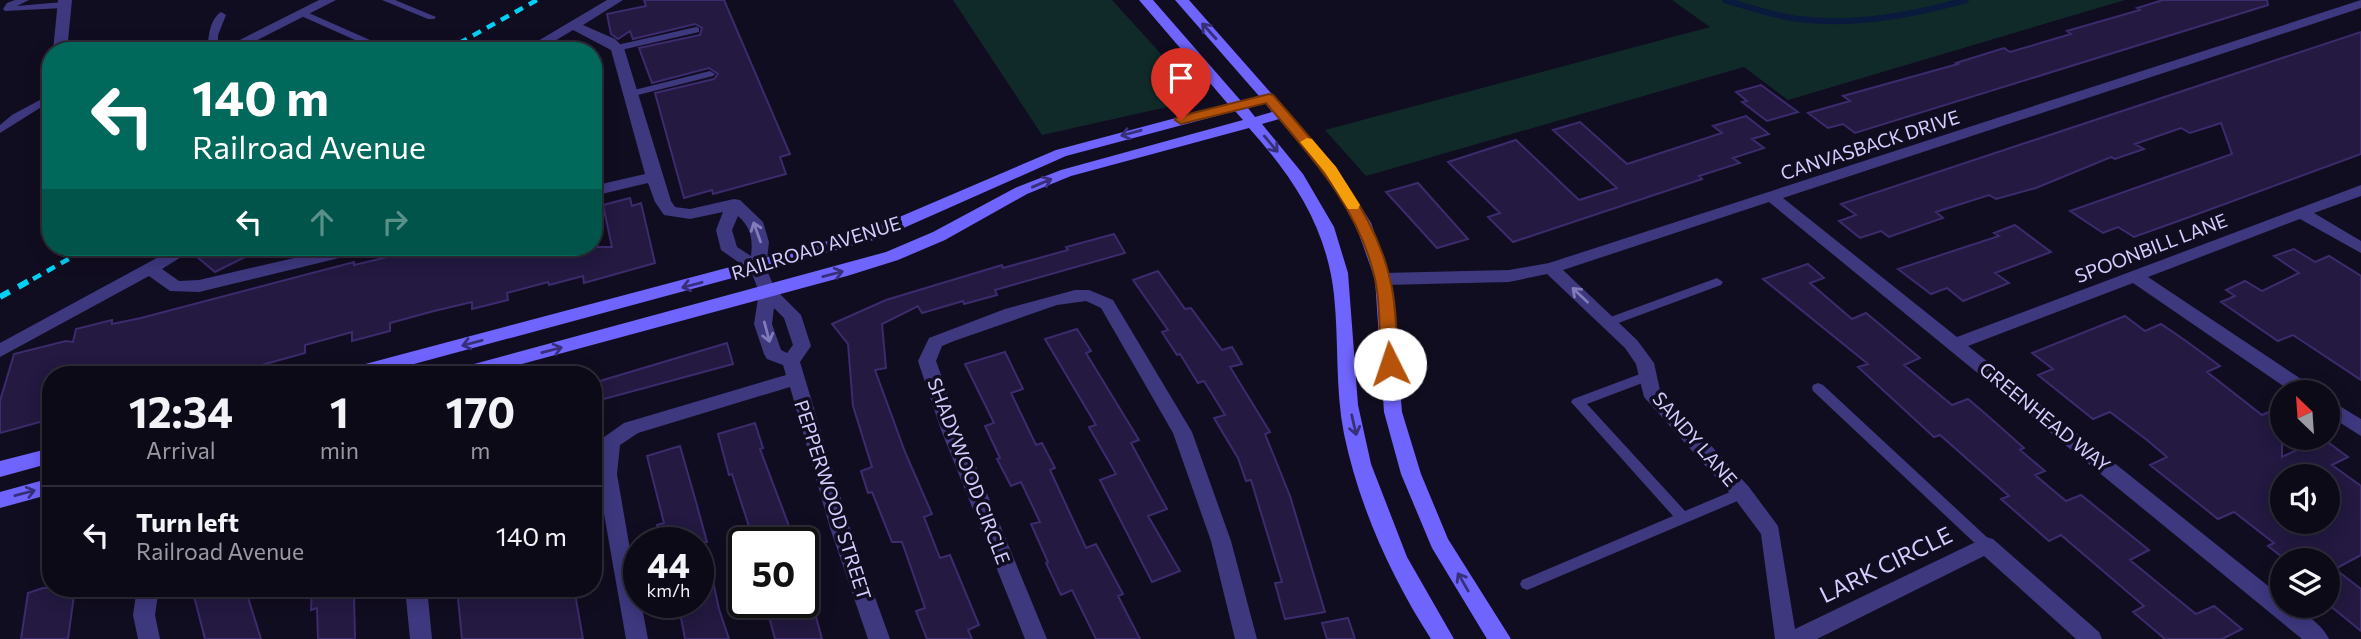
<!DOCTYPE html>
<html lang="en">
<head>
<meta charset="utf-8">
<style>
	:root { --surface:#0d0a18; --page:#161321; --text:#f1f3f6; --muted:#9a9aa2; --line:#2d2b37 }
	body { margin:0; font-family:Commissioner,sans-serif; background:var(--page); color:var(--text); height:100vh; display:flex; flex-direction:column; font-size:26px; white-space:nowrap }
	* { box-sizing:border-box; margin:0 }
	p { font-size:23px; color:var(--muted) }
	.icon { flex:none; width:38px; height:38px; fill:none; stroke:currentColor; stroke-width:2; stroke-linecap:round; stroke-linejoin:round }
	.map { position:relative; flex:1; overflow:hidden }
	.side { position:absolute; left:42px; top:366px; width:560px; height:231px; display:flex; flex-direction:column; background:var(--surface); border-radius:28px; box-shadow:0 4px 18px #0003,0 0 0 2px var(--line) }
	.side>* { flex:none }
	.banner { position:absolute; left:42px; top:42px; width:560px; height:214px; border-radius:28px; box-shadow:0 4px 18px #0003,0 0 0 2px var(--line); background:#00695c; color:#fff; overflow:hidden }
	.needle { width:46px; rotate:335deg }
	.buttons { position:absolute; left:2270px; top:380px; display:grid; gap:14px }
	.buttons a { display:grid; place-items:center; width:70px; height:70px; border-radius:50%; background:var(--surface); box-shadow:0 4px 18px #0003,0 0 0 2px var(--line); font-size:35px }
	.speed { position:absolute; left:623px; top:527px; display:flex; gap:14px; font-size:35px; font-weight:700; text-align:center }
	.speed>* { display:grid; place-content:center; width:91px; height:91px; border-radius:50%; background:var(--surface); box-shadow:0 4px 18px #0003,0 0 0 2px var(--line); line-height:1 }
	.speed small { font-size:18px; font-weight:400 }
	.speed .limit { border:4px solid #111; border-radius:10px; background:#fff; color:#111 }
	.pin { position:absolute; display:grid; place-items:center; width:60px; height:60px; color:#fff; margin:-72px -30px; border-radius:50% 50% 50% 0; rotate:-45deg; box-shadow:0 0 7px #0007 }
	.pin .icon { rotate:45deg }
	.me { position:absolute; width:77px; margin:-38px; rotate:356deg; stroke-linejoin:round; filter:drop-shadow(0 0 5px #0008) }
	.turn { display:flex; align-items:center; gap:24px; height:147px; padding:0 35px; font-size:32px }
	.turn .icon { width:91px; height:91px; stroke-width:2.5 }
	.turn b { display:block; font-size:49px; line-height:60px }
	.lanes { display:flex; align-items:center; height:66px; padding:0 35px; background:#0003; justify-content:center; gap:35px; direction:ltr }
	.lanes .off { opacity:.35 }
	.eta { display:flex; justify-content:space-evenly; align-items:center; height:119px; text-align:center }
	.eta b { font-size:42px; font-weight:700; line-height:49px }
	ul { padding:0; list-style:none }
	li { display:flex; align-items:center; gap:21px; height:98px; padding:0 35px; border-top:2px solid var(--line) }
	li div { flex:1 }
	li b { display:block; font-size:26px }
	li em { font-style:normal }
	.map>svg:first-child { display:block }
</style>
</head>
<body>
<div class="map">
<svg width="2361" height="639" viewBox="0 0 2361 639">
	<rect width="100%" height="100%" fill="#110d20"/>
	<path fill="#102a2a" d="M953,0H1112L1190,86L1176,105L1042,135Z
		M1672,0H2125L1788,100L1744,67L1366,176L1325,130L1710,27Z"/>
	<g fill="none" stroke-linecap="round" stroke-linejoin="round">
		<path stroke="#091a3d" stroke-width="6" d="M1725,0C1749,7 1774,16 1799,19C1855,26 1912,15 1966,0"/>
	</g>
	<path fill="#231941" stroke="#3c2b6d" stroke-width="2" fill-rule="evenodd" d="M644,0H724L790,154L780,157L786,174L713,194L712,190L684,198L655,93L714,79L718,74L709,68L652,83L639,48L700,35L702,28L695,24L633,39L630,31L618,39L611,34L607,14L646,6Z
		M2163,0H2267L2268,5L1855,133L1843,124L1828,128L1808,113L1850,101L1843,96L1958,64L1956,63L2004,48L2010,52L2071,34L2067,31L2140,10L2137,8Z
		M2361,32V154L2184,219L2134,237L2118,227L2103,233L2070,211L2232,154L2221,123L2190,133L2181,128L2135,144L2144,149L2115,159L2111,157L2036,188L1996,199L1989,195L1936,212L1943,218L1889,237L1881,231L1860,238L1839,221L1856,215L1841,204Z
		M1761,85L1798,112L1767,121L1742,102L1747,101L1736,92Z
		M1746,116L1769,134L1752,139L1764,148L1733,158L1740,163L1699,176L1702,179L1513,242L1488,217L1500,213L1448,162L1516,140L1579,200L1617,188L1553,130L1580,122L1627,164L1722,133L1713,126Z
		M1418,183L1468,239L1437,248L1386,192Z
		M630,198L632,206L641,203L655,263L584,283L583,276L549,285L548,282L507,293L508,300L472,309V302L434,311L390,323V331L352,341V332L305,345V353L229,374H51V419L0,433V401L14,354L66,341L73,342L76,329L112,320V324L141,318L354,262V265L430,247H612L603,205Z
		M2015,225L2051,252L1995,273L2009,283L1963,301L1947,288L1931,294L1898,269L1999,236L1994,233Z
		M1114,234L1125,253L995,290L997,295L964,304L963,301L922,313L918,306L882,324L886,368L875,370L905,452L932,514L924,517L940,558L950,555L979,625L968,630L972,639H927L916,611L925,608L902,542H892L872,492L868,493L861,471L872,467L853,406L848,344L832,324L886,300L1002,265L1003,268L1068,250L1066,247Z
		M215,247H265L215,272L196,256Z
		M2294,249L2315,262L2329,256L2361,276V380L2293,335L2278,341L2221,302L2235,296L2226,290L2245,281L2262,291L2299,273L2274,256Z
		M1808,264L1824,278L1810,283L1852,319L1866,313L1920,358L1904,365L1952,405L1968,399L1988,416L2024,448L2020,450L2045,471L2035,475L2066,501L2081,495L2149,550L2130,560L2170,593L2196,614L2214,606L2242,629L2222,639H2165L2133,612L2144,606L2061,535L2049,541L2001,499L2009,496L1940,435L1934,437L1858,367L1868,364L1763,279Z
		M1158,271L1185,309L1191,308L1222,350L1232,347L1242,364L1230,367L1270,432L1265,434L1290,496L1325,612L1285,619L1275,583L1282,582L1251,480L1246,481L1238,458L1214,418L1225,415L1204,381L1198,383L1180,354L1177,355L1162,332L1168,330L1133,280Z
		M2125,316L2145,331L2161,324L2186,341L2220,366L2207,372L2262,415L2282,406V457L2322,438L2348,457L2332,465L2361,486V555L2335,569L2361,589V631L2328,604V560H2286L2268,546L2274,543L2234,512L2218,519L2150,465L2167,457L2147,440L2110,412L2093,419L2038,375L2053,369L2032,353ZM2282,476H2328V522H2282Z
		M1077,329L1091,351L1086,353L1139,440L1131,443L1167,509L1148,516L1180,571L1152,582L1100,480L1116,474L1089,427L1096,425L1045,339Z
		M727,343L733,364L593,402V383Z
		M1005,352L1023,389L1011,393L1036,445L1042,443L1055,468L1050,470L1086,548L1096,544L1123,594L1118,596L1140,639H1096L1072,590L1061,595L1046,563L1048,562L1031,524L1040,522L1021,482L1011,486L997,459L1000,458L985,426L994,423L965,364Z
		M755,423L763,448L760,449L795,542H754L732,474L729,475L718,434Z
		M680,446L696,502L707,542H661L657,525L664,523L647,456Z
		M698,549H706L719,609L729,639H685L678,602H698Z
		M43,588H75L68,639H21L28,593Z
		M213,588H245L261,639H205L194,596Z
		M312,588H367V592L354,596L355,639H318L317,608L311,610Z
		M457,588H574L583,639H462Z
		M765,602H812L822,639H775Z
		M1348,618L1355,639H1327L1322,623Z"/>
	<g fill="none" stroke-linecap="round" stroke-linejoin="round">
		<path fill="#3e387f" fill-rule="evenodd" d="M15,0H29L17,6L63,2L68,5L63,8L5,11L3,9L7,3Z
			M382,0H395L436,17L434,19H428Z
			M302,10L379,44L381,46L376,49L373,48L299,15L297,13Z
			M221,12L226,15L218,35V46L224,51H212L208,47C208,35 211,18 221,12Z
			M696,27L699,28V32L617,51L612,48L617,45Z
			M710,71L715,74L713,76L630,97L625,94L626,92Z
			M51,94V101L0,133V125L12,115Z
			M1717,278L1723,282L1721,285L1613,325L1609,326L1603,322L1605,319Z
			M1648,371L1653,373L1654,376L1653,379L1587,404L1685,511L1742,487L1747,489L1749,493L1747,497L1532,588L1527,590L1522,588L1520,584L1522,580L1673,516L1571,402L1573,399Z
			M1818,383L1823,385L1991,541L1993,545L1991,549L1986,551L1981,549L1813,391L1812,388L1813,385Z"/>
		<path fill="#3e387f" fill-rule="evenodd" d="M58,0H72L67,51H53Z
			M319,0H336L236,51H218Z
			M607,0H623L583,25L615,39L624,48L671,201L675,207L690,209L734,199L740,200L763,222L769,242L766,268L775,289L801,315L811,346L800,362L850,528L890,639H868L830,528L790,387L638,433L620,445L617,474L639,602H641L648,639H626L597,474L604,437L624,423L786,375L783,365L767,359L764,354L754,324L759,292L751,271L721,250L716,230L723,212L690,219L664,215L655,202L648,183L593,196V186L645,174L611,50L573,30L538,51H521ZM738,216C751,227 753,239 751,256L737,247L732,230ZM774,308L784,318L793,345L787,353L781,350L772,324Z
			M2361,0V8L1783,198L1957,337L2361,185V196L2314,213L2361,241V253L2300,219L2148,277L2313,387L2315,392H2292L2133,283L1968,346L2282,597V606C2298,606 2322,624 2329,639H2302L1769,202L1563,270L1637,340L1654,363L1660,390L1749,487L1778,526L1795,629L1986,537L1993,539L2099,632L2102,639H2076L1984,556L1817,639H1775L1761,534L1735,499L1644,397L1636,364L1625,348L1547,274L1509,282L1383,285L1375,279L1383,273L1509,270L1549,263Z
			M177,247H197L162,269L179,281L199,280L342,247H372L364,252L199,292L170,291L149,276L0,357V343Z
			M1075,290H1089L1113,300L1192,432L1231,541L1257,639H1235L1211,541L1173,433L1101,308L1086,301L1057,305L954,341L942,346L936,361L961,430L1047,639H1025L941,430L918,361L929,338L1005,309Z
			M2328,399L2361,419V436L2328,415Z
			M137,588H159L155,615L160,639H138L133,615Z
			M405,588H427L432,639H410Z"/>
		<path fill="#7064fe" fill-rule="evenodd" d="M1139,0H1153L1241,101L1259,96L1175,0H1189L1336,167L1371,223L1391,279L1402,412L1421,474L1448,539L1511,639H1487L1432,548L1401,474L1384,412L1375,279L1355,223L1325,172L1279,119L1262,124L1303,174L1334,227L1348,273L1358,405L1371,464L1407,557L1454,639H1431C1391,577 1359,506 1344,434C1335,388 1339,342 1334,295C1327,228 1293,177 1249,128L1071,176L1027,194L945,240L898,260L847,276L485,374H454L457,369L463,367L886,252L933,232L1015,188L1061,170L1243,120L1235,111L1066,156L881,238L377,374H345L348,369L354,367L869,230L1056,150L1228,104ZM1265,103L1272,112L1255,117L1248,108Z
			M51,448V463L0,477V461Z
			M51,478V494L0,508V492Z"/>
		<path stroke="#02d1f5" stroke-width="4.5" stroke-dasharray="9 7" stroke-linecap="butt" d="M445,51L537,0
			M33,279L90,247"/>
		<path stroke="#02d1f5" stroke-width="6" stroke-dasharray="11 10" stroke-linecap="butt" d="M0,297L36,277"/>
	</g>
	<defs><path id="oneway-shaft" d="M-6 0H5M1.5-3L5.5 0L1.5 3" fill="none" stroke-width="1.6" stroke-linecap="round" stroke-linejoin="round" transform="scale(1.75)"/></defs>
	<g stroke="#373079">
		<use href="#oneway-shaft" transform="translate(1209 31) rotate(-132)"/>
		<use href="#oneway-shaft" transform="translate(1131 133) rotate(165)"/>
		<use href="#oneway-shaft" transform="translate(1271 144) rotate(50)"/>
		<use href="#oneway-shaft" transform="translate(1042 183) rotate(-23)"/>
		<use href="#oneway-shaft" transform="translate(833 274) rotate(-15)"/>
		<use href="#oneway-shaft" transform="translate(692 285) rotate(165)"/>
		<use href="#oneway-shaft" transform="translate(472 343) rotate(165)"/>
		<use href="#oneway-shaft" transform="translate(552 350) rotate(-15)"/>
		<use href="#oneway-shaft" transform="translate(1354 425) rotate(77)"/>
		<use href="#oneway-shaft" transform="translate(25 493) rotate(-15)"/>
		<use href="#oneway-shaft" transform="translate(1463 582) rotate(-120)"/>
	</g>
	<g stroke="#827bb9">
		<use href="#oneway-shaft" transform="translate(757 232) rotate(-110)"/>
		<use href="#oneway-shaft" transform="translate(1580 295) rotate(-137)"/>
		<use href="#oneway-shaft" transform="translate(767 332) rotate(75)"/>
	</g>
	<path fill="#b45309" stroke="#753606" stroke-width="2" d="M1269,94L1273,95C1321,150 1373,206 1390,279C1397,306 1396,337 1398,364L1396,369L1390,370L1381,364C1379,337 1381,305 1375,279C1359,208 1311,156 1266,103L1181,124L1175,120L1177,117Z"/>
	<path fill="#f59e0b" d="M1307,138L1312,139L1336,167L1360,205L1358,209H1348L1325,172L1300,142Z"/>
	<g text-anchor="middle" stroke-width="7" stroke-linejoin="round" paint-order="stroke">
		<g font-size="19" fill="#d5cdff" stroke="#110d20">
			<text transform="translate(1870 145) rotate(-18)" y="7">CANVASBACK DRIVE</text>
			<text transform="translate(816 248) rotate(-17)" y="7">RAILROAD AVENUE</text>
			<text transform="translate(2151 248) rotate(-21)" y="7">SPOONBILL LANE</text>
			<text transform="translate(2045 417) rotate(39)" y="7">GREENHEAD WAY</text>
			<text transform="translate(1695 439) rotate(49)" y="7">SANDY LANE</text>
			<text transform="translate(969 471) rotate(69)" y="7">SHADYWOOD CIRCLE</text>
			<text transform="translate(833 500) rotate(72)" y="7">PEPPERWOOD STREET</text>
		</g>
		<g font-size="23" fill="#d5cdff" stroke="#110d20">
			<text transform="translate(1886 565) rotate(-26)" y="8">LARK CIRCLE</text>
		</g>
	</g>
</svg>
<div class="buttons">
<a><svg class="needle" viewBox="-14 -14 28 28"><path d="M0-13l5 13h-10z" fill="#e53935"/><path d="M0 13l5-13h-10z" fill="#9a9aa2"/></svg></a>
<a><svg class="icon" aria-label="sound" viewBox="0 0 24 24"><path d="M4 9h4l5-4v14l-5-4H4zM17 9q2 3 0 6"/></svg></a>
<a><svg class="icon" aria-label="layers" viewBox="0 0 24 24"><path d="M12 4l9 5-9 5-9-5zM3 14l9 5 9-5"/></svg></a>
</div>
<div class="speed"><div>44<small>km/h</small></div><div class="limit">50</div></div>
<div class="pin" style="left:1181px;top:120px;background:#d93025"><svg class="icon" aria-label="arrive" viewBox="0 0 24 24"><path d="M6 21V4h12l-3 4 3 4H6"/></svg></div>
<svg class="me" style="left:1390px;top:364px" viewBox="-20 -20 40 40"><circle r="19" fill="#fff"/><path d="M0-13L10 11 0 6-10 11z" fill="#b45309"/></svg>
<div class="banner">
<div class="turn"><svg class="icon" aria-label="left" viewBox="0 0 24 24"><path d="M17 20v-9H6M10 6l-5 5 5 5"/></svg><div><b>140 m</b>Railroad Avenue</div></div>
<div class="lanes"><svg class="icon" aria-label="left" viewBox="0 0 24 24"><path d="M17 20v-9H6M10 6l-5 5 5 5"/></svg><svg class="icon off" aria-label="ahead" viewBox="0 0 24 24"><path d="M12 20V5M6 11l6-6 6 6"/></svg><svg class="icon off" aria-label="right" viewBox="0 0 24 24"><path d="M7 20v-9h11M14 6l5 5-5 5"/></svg></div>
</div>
<section class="side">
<div class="eta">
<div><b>12:34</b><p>Arrival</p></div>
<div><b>1</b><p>min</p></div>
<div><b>170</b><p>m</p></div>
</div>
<ul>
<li><svg class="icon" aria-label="left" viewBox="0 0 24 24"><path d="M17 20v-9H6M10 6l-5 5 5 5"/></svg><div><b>Turn left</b><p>Railroad Avenue</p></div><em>140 m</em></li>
</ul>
</section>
</div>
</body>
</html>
